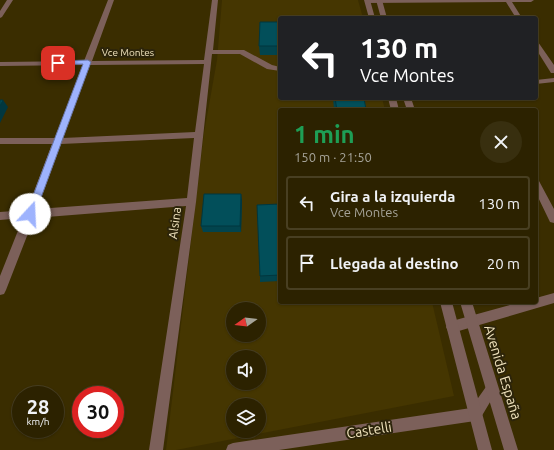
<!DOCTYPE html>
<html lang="es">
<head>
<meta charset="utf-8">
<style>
	:root { --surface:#2c2200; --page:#382f0f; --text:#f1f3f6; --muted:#a6a499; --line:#483f22 }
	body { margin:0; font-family:Ubuntu,sans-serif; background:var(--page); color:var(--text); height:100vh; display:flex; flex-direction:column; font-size:15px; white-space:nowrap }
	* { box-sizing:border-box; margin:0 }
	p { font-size:13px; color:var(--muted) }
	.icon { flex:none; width:22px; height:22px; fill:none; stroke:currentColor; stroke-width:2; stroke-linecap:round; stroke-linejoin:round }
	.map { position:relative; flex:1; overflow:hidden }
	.drawer { position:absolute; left:278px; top:108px; width:260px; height:196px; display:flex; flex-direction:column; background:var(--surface); border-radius:4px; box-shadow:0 1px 3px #0004,0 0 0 1px var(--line) }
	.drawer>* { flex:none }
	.top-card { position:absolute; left:278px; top:16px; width:260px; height:84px; border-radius:4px; box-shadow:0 1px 3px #0004,0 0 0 1px var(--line); background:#202124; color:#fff; overflow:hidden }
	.needle { width:26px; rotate:256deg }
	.controls { position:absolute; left:226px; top:302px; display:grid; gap:8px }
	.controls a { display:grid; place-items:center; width:40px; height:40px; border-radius:50%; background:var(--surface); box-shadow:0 1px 3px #0004,0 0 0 1px var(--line); font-size:20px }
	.speed { position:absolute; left:12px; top:386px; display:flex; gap:8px; font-size:20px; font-weight:700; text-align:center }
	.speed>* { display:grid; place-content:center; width:52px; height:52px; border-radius:50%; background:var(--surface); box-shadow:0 1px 3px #0004,0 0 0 1px var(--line); line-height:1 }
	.speed small { font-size:10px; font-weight:400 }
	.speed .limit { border:6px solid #d22; background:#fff; color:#111 }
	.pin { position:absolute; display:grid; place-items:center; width:34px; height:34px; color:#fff; margin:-17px; border-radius:8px; box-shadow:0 2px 6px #0006 }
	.me { position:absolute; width:44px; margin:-22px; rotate:20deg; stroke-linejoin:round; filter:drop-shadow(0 0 3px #0008) }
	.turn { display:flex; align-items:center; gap:14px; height:84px; padding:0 16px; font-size:18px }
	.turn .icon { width:52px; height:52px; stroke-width:2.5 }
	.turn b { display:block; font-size:28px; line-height:34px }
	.round { display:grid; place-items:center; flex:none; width:42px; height:42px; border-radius:21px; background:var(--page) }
	.overview { display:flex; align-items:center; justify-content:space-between; height:68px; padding:0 16px }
	h1 { font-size:24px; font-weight:600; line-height:30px; color:#1e9e55 }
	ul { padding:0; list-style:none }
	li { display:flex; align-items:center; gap:12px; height:54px; margin:0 8px 6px; padding:0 8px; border:2px solid var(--line); border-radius:4px }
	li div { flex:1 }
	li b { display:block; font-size:15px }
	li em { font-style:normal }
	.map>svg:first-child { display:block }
</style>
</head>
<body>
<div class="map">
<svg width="554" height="450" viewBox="0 0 554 450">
	<rect width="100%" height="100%" fill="#3a2d00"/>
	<path fill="#453601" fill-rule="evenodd" d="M222,0H358L363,18H280V98H382L385,110H280V302H432L454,396L176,450H166L204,133L217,60ZM233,309H259V335H233ZM233,357H259V383H233ZM233,405H259V431H233Z"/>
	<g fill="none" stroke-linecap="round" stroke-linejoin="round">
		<path fill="#7c605a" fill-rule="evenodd" d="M7,0H13L2,17L0,18V11Z
			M108,0H114L92,61L204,60L212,0H218L213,50H244L272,65L280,67V71L267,69L240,54H212L196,202L163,450H149L186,206L34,218L6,290L4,294L0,295V276L23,218L0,220V212L27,210L52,144H0V138H55L83,65L0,66V62L84,61ZM204,64L195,132L63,138L90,65ZM194,138L187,198L37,209L61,144Z
			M368,0H534L531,2H512L522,18H516L506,2L366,3L365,2Z
			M536,41L538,42L554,65V73H551L536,49Z
			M554,78V82L536,84V80Z
			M536,180L539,181L554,209V223L550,222L536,193Z
			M554,293V303L452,333L448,331L446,327L448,323L452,321L521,302H536V298Z
			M492,382L496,384L498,388L496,392L480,419L475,421L279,450H226L228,445L233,443L471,408L488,384Z"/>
		<path fill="#7c605a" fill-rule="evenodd" d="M364,0H370L375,18H369Z
			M376,0H382L387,18H381Z
			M388,98H396L399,110H391Z
			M403,98H411L415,110H407Z
			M440,302H452L492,450H478Z
			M460,302H472L518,450H504Z"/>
	</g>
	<path fill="#02444d" d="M280,44V55H260L259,46Z
		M333,98H364L366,110H334Z
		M242,200L241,232H203L201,226Z
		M280,204V281L260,282V276Z"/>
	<path fill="#01373f" d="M3,100L8,107L0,123V106Z
		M241,194L242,200L241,232L240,226Z"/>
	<path fill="#024f5a" stroke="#01373f" d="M260,22H279L280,46H259Z
		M335,98H364L366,110H337Z
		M0,100H3L0,106Z
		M204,194H241L240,226H201Z
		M280,204V275L260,276L257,205Z"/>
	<path fill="#9eb3fd" stroke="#6774a4" d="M88,60L91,62L35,214L30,218L27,217L26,214L83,64L58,65L55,63L58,61Z"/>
	<g text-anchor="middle" stroke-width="4" stroke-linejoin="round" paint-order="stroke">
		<g font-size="10" fill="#f1e4be" stroke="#2c240a">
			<text x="128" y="56">Vce Montes</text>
		</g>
		<g font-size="12" fill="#f1e4be" stroke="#2c240a">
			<text transform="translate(175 223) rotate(-82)" y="4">Alsina</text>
		</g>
		<g font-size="14" fill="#f1e4be" stroke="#2c240a">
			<text transform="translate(503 372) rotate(73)" y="5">Avenida España</text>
			<text transform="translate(369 430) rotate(-9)" y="5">Castelli</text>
		</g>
	</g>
</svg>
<div class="controls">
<a><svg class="needle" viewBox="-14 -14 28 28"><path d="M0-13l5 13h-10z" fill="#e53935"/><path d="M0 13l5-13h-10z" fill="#a6a499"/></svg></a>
<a><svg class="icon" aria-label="sound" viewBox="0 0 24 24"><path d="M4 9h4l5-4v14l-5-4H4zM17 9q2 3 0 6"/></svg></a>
<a><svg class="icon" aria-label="layers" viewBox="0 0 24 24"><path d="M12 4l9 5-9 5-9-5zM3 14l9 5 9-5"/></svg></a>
</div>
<div class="speed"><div>28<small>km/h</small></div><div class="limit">30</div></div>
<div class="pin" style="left:58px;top:63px;background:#d93025"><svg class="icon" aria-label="arrive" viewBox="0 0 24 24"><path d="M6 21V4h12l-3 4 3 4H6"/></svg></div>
<svg class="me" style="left:30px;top:214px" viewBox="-20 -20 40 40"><circle r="19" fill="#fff"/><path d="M0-13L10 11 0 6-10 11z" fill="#9eb3fd"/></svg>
<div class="top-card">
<div class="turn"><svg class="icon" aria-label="left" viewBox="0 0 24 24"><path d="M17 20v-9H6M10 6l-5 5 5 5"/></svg><div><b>130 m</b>Vce Montes</div></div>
</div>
<section class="drawer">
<div class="overview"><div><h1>1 min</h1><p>150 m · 21:50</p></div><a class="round"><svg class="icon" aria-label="close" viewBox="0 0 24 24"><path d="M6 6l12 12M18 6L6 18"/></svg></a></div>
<ul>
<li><svg class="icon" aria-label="left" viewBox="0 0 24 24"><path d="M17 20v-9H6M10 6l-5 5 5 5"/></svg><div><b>Gira a la izquierda</b><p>Vce Montes</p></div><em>130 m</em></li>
<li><svg class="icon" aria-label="arrive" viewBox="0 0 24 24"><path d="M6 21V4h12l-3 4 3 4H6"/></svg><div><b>Llegada al destino</b></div><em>20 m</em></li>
</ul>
</section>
</div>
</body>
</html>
